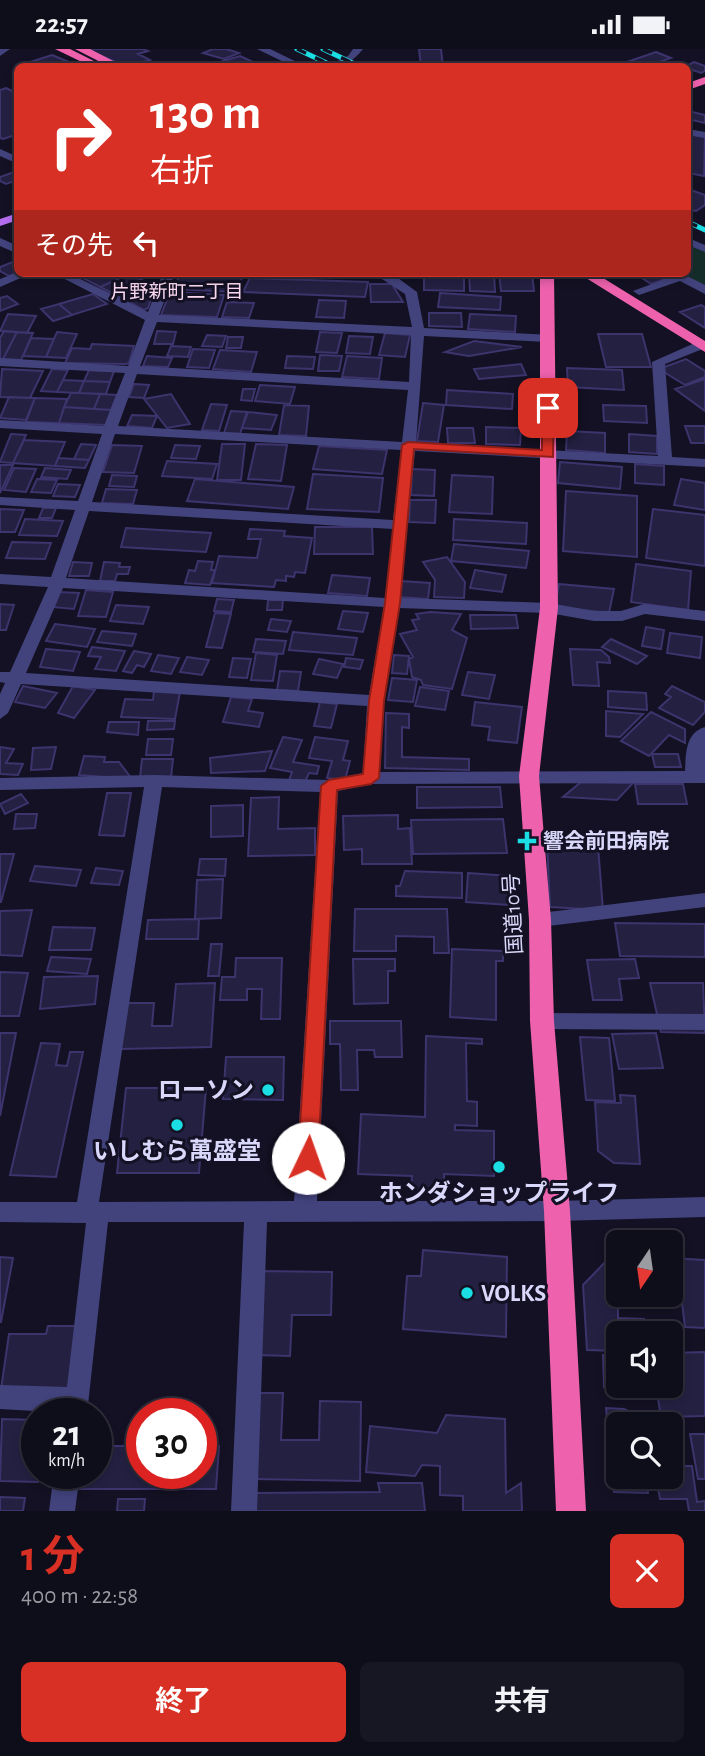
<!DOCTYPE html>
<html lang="ja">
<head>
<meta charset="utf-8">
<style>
	:root { --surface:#0e0d1a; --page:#171623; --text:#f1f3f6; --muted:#9b9ca2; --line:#2e2d39; --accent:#d93025 }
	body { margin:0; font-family:"Alegreya Sans","Noto Sans JP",sans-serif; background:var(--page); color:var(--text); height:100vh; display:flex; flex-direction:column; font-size:26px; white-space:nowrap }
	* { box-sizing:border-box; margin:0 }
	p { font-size:23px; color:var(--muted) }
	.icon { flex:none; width:38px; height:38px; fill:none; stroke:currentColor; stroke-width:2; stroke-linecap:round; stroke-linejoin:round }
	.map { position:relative; height:1462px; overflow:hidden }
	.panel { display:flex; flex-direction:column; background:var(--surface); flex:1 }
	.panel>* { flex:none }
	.hud { position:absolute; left:14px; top:14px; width:677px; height:214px; border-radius:10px; box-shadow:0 4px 10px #0003,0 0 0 2px var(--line); background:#d93025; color:#fff; overflow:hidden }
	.needle { width:46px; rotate:193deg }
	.buttons { position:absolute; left:606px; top:1181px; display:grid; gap:14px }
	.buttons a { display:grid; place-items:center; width:77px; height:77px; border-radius:10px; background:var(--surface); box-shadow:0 4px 10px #0003,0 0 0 2px var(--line); font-size:35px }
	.speed { position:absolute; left:21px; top:1349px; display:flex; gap:14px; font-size:35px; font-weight:700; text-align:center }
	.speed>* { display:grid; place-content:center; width:91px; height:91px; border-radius:50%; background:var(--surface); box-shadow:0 4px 10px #0003,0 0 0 2px var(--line); line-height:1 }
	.speed small { font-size:18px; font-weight:400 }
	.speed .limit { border:10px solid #d22; background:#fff; color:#111 }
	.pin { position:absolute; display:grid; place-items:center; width:60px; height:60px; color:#fff; margin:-30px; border-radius:14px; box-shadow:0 4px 10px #0006 }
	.me { position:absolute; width:77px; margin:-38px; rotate:3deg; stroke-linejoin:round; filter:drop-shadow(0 0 5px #0008) }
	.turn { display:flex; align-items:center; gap:24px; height:147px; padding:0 21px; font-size:32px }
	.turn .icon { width:91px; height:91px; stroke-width:2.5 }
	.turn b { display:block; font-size:49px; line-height:60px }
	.then { display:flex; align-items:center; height:66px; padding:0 21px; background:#0003; gap:14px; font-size:26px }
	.round { display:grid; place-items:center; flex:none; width:74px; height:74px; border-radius:10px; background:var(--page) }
	.headline { display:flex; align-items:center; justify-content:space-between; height:119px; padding:0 21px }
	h1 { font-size:42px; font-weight:700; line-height:52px; color:var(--accent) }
	.button { display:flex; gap:14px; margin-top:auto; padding:14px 21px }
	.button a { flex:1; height:80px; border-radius:10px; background:var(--accent); color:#fff; font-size:28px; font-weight:700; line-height:80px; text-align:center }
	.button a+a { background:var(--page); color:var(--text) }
	.status { display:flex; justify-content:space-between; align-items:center; height:49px; padding:0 35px; background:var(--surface); direction:ltr }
	.status svg { height:19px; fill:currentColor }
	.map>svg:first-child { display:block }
</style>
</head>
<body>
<div class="status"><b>22:57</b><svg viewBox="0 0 49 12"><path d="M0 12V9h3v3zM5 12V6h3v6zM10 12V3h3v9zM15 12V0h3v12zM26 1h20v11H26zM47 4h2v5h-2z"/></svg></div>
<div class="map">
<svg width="705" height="1462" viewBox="0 0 705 1462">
	<rect width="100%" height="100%" fill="#131123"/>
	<path fill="#152d2a" d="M688,194L705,202V238L676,224H688Z"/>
	<path fill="#242042" stroke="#3c346c" stroke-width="2" d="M86,0H143L148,2L138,5L150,11L127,18Z
		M213,0H226L239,4L224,10L203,4Z
		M419,0H441L443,18H421Z
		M656,3L671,9L645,18H612Z
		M52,6L76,16L35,18L27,14Z
		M240,7L253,13L240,17H207Z
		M694,13L705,17V22L701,24L684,18Z
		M6,39L18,45V85L3,90L0,89V41Z
		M688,62L705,66V74L688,70Z
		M688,85L705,88L704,127L688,124Z
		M14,123L18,131L6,135L0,132V128Z
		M688,140L705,146V156L696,162L688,160Z
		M18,211V224L9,227L0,222V218Z
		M95,224H123L127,226L100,238L83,229Z
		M469,224H494L495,243L470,242Z
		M499,224H532L534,242H501Z
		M654,224L665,230L651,235L639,227Z
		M130,225L155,238L148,259L144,261L100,238Z
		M180,225L242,228L237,243L174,240Z
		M424,226L464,227V242L424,241Z
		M250,229L368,233L365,248L243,243Z
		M370,235H392L403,253H371Z
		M170,243L224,246L217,268L161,266Z
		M440,244L501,248L500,261L438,258Z
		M93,245L107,255L72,266L59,255Z
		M7,247L18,255L0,262V249Z
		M319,251L346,252L344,269L316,268Z
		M227,253L254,254L249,269L222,268Z
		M59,255L72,266L53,272L41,260Z
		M701,256L705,258V279L680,263Z
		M429,264H461L462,278L429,277Z
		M8,265L36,267L27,284L0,282Z
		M470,265L516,267L515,283L468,280Z
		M4,282L17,283L3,310H0V289Z
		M157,282L176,283L173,295H154Z
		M17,283L33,284L21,311L3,310Z
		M57,283L77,285L66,309L46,308Z
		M320,283L342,284L337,304L316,303Z
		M385,284L410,286L405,308L379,306Z
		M598,285H642L651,318H606Z
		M207,286L226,287L222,298L202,297Z
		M349,287L373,288L370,305L346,304Z
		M228,288H243L241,299H226Z
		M31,289L54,290L46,308L23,307Z
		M474,292L522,298L469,307L445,303Z
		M92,295L134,297L129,314L126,315L65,314L72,299L90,300Z
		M171,297L191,298L188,308L167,307Z
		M193,300L215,301L209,319L187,318Z
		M220,301L257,303L251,323L213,320Z
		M320,306L342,307L339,322H318Z
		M147,307L172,309L168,318L143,317Z
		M287,307L315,308L313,320L285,319Z
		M347,307L382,309L379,330L342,328Z
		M686,310L705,322V328L685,336L659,320Z
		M521,315L526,326L479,330L474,320Z
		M567,319L622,321L624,341L568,338Z
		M2,320L43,322L30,349L0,348Z
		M52,320L68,321L57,343L41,342Z
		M89,321L114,322L110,333L84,332Z
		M705,330V362L675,340Z
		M63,331L84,332L79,344L57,343Z
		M84,332L110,333L106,345L79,344Z
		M134,335L149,336L144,349L129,348Z
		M260,336L295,338L290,355L255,352Z
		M243,340H255L252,352L241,351Z
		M447,341L513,345L512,360L446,356Z
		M71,344H79L100,345L94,360L64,358Z
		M100,345L117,346L111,361L94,360Z
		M171,345L190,375L167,379L144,350Z
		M9,348L35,349L26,371L0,369Z
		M35,349L67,350L59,374L26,373Z
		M423,354L444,356L438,393L417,392Z
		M211,355L227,356L219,382L202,381Z
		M284,356L309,357L306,387L279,386Z
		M603,356L646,357L647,374L604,372Z
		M64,358L111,361L106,376L59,374Z
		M231,362L247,363L240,385L224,384Z
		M248,363L277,366L271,381L242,379Z
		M132,366L157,367L152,379L127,377Z
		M685,377H705V394H691Z
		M486,378L521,379L520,396L486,395Z
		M447,379H473L475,394H448Z
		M567,382L605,384V404L566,401Z
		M11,385L26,386L13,414L0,413Z
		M629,385L657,387V405L629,403Z
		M24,391L65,393L55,417L13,414Z
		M81,395L96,396L89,411L74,410Z
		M222,395H245L241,431H217Z
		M256,395L287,396L281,432L248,430Z
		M112,396L142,397L134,424L103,423Z
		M175,396L200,397L196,410L171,409Z
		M319,397L387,401L382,425L313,420Z
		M58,409L74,410L89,411L85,419L55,417Z
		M167,412L217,415L212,430L162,427Z
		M560,413L622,418L620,440L558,434Z
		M635,415L664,417V436L635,434Z
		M0,416H13L0,444Z
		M14,419L36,420L26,443L4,441Z
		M45,419L71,421L67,430L41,428Z
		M412,420L435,421L434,447L411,446Z
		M313,425L383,429L379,463L307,460Z
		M112,426L137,427L134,438L109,437Z
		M452,426L493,428L492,465L449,463Z
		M37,430L57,431L51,444L31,443Z
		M195,430L294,438L288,460L187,452Z
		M681,430L705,434V461L674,456Z
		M58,435L80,436L75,448L53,447Z
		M106,440L137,441L133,455L102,454Z
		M566,442L637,447V508L563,502Z
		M410,451H436L435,474L409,473Z
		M43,459H56L52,469H39Z
		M0,460L24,461L15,483H0Z
		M653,460L705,466V517L646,509Z
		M25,470L63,472L57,487L19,486Z
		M454,470L527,474L526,495L453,491Z
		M315,478H372L373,505H314Z
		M126,479L211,484L206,503L121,498Z
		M250,480L285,482L284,487L312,489L305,524L295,523L294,528L286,527V532L276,531L274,538L212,534L219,507L257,509L261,490H248Z
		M12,493L51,494L45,510L6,509Z
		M454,495L529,502L526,519L451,512Z
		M447,508L465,533L464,549L434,548L435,531L423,513Z
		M198,512L213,513L211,521H215L210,536L185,534L189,521L195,522Z
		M73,513L92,514L89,527H69Z
		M104,513L120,514L119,518H130L128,525H117L115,532H100Z
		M636,515L691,522L688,561L631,553Z
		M475,521L506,526L502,543L470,539Z
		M332,526L370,529L367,547L328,544Z
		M400,532L430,534L428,550L398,548Z
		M559,535L614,540L609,564L555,558Z
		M86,541L113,543L106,568L78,567Z
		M58,543L79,544L74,560L52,558Z
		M217,550L234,551L231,563L214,562Z
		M268,551H283L282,561H267Z
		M0,555L14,556L6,581H0Z
		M116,556L149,558L143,575L110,572Z
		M343,562L368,564L363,583L338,580Z
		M430,563L461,565L452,581L467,589L452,640L423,636L421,631L412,628L409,610L413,608L400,585L417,581L412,571L419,570L416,565Z
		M215,564L231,565L222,599L206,598Z
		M470,566H516L518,579L471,580Z
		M271,570L291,572L287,583L268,581Z
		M55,575L95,580L87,598L46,592Z
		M646,578L664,581L661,600L642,597Z
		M102,582L136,585L132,597L97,593Z
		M293,583L357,589L353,606L289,601Z
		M670,584L702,588L700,609L667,604Z
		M256,590L286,592L283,605L253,603Z
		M611,590L647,607L637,615L602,598Z
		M92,598L125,602L116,622L95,620L101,608L88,607Z
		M46,600L80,603L73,622L40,618Z
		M570,600L601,601L609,608L610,614L597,613L599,637L573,636Z
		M134,602L151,605L144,618L137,616L132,624L123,622Z
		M256,604L277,606L273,632L251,631Z
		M158,606L179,609L171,625L151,622Z
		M394,606L409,607L407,625L392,624Z
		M187,608L209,611L202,626L180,623Z
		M233,609L251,610L247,629L229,628Z
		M346,609L363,611L360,620L344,618Z
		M319,610L343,615L337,629L313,625Z
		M280,622L301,623L298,642L277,641Z
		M468,623L495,626L489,650L462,646Z
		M392,629L417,631L413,653L388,651Z
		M23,637L57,644L45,659L15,653Z
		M73,637L95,641L74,669L58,664Z
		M672,637L705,653V663L693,676L659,659L671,648L665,645Z
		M420,638L449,642L445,661L415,657Z
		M154,642L180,643L175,670L121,668L125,650L153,651Z
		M608,642L646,644L647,661L608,658Z
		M231,648L252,650L248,662L263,664L259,678L223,673Z
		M320,653L337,655L331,679L314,677Z
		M475,653L522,658L517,694L488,691L490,678L472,676Z
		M606,662L643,665L620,688L606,687Z
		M651,663L685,680V694L669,686L649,707L621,692Z
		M386,664L409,665V679L402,678V708L469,710V721L385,719Z
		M148,672H175L174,680L147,681Z
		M109,673H139L138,686L107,683Z
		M283,688L302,691L293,713L319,717L317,725L309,724L305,733L288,734L292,723L270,719Z
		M315,688L348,692L343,711L350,712L345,731L327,729L332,712L309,709Z
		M148,690H173L171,706H146Z
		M0,698L14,700L6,714L23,715L18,726L0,725Z
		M56,698L51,720L31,721L33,699Z
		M272,702L265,722L211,724L210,709Z
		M652,705H678L681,718H655Z
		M84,707L105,708L104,713H119L132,730L79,726Z
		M142,710H173L171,729H140Z
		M581,733L633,734L617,751L563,748Z
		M635,735H683L687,755H638Z
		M417,738H500L502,758L417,759Z
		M107,744H131L124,787L99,786Z
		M21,745L28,754L5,765L0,755Z
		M279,748L278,780L315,779V806L248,807L251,749Z
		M243,756V787L211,788V757Z
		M16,765H37L35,779L14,780Z
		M398,766V780L410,779L412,815H362V800L344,801L343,767Z
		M503,770L507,804L413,805L411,771Z
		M547,795L598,797L603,861L550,858Z
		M0,805H14L1,853H0Z
		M200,810H226L225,827L198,826Z
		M35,817L81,821L76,837L30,832Z
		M96,819L123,822L119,836L91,834Z
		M405,822L462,824V849L396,847V837H400Z
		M468,824L511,827L510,856L466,853Z
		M223,830L221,869L195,870L197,831Z
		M355,860H447L449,904H434V888L396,887V902H354Z
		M32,861L22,907L0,906V862Z
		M199,870L198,890H146L148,871Z
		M615,874L705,875V908L620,907Z
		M53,878L95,879L91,901H49Z
		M211,895H222L219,927H208Z
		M452,900L503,902V912H496V971L450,968Z
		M51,908L91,910L87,925L47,922Z
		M236,909H282L280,970H261L262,940H247V951H220L222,928H235Z
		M353,910H395V922H388V954L354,955Z
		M635,910L639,929L619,930L622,951H593L587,911Z
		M0,923L28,924L19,967H0Z
		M98,927L95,955L40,960L44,928Z
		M215,934L211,998L121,1000L126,954H154L152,977H172L176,935Z
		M650,934H703L705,984L661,983Z
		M330,972H401L402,1008H375L374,1001H357L358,1041H341L340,995H330Z
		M0,984H16L0,1067Z
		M656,984L663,1019L619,1020L612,985Z
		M426,987L482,990V995L466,994L467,1052L477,1053V1077L455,1076V1081L494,1082V1127L444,1125V1144L411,1143L412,1127L358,1125L361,1065L425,1068Z
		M580,988L609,989L615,1052L586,1051Z
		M41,994L60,995L56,1016L67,1017L70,1003H83L56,1128L10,1126Z
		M226,1008H284L283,1051L223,1050Z
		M126,1039H206L199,1124H117Z
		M620,1046L635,1047L640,1115L614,1114L598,1102L595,1053L621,1054Z
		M423,1201L507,1208L506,1288L403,1280L407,1227H421Z
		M612,1206H618V1269L644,1270L645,1284H618V1302L587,1301L583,1236Z
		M0,1208L13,1209L1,1273H0Z
		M670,1209L705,1211V1279L685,1278L681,1246H670Z
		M261,1222L332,1223L331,1266H292L290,1307L256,1306Z
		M48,1277H77L69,1339L1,1340L9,1285H46Z
		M705,1303V1367L661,1368L656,1337H670V1304Z
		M603,1306L618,1307V1337H648L649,1342L604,1338Z
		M256,1344H283L281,1391H319L320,1352L361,1353L360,1432L251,1430Z
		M606,1359L624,1360L639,1367L640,1376H618V1428H646L648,1444L614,1443Z
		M446,1366L505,1370L506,1444L521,1434L522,1462H463V1447L440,1446V1417L422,1416L415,1427L366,1423L370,1377L437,1384Z
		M2,1370L37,1371L38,1433L0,1432Z
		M690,1385H705V1430H698Z
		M96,1397H142V1424H201V1397H219L216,1440H75L77,1424H96Z
		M670,1417H692L697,1453L705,1452V1462H689L687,1450H660L656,1428H670Z
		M378,1434H422L425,1462H252L253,1444L380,1443Z
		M0,1448L25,1449L23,1462H0Z
		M118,1450H145L144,1462H117Z"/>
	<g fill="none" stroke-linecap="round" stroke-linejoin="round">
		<path fill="#42437d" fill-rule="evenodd" d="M0,0H10L0,7Z
			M257,0H270L307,18H294Z
			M353,0H363C352,14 342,18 325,18L348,7Z
			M688,80L705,83V89L688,86Z
			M0,100L18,108V115L0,107Z
			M0,189L18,197V205L0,197Z
			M688,189L705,196V203L688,196Z
			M18,223L32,224L0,238V230Z
			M53,224H68L148,263L163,224H175L159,266L412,278L405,245L382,230L298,228L292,224H391L417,243L424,279L551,286L553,289L547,293L424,287L416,394L658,407L652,313L697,293H705V299L665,315L672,408L705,410V418L415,402L400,549L549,554L594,562H621L644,555L705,562V572L645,565L622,572H594L549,564L399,559L384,652L380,723L685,722C686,705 685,684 705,678V734L371,735L338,742L317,1152H557L705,1148V1168L557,1172L267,1173L257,1462H231L244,1173H108L87,1365L0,1360V1336L67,1338L86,1174L0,1173V1153H77L144,738L0,741V729L154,726L329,731L363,724L367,657L21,635L8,664L0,670V645L5,634L0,633V623H10L48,538L0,535V525L51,528L75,461L0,456V448L78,452L102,385L0,379V371L104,377L125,324L0,317V309L128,317L145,271ZM157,273L411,286L409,333L140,317ZM137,325L408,341L402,393L118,377ZM115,385L401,401L393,471L92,453ZM89,462L393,480L385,549L66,529ZM63,539L384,558L369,646L26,624ZM162,738L320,743L294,1152L99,1153Z
			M681,224L705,236V245L680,232L639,246L633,242Z
			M705,844V858L540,878L533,876L530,871L533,866L540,864Z
			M542,964L705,965V981L542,980L535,978L532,972L535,966Z
			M54,1424H80L75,1462H49Z"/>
		<path fill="#b56cee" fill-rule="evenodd" d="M18,164V171L0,177V170Z"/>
		<path fill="#ed61ad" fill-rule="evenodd" d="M55,0H70L98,14L88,16Z
			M75,0H90L125,18H110Z
			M705,28V35L688,41V34Z
			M540,224H554L558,559L539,727L551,871L554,972L570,1162L586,1462H556L544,1162L530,972L529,871L519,727L540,559Z
			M578,224H595L705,292V303Z"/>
		<g stroke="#1bdde4" stroke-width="5">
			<path id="rail" d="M297,0L335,18
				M323,0L361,18
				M688,173L705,181"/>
		</g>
		<use href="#rail" stroke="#131123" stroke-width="3.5" stroke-dasharray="10" stroke-linecap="butt"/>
	</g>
	<path fill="#d93025" stroke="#8d1f18" stroke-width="2" d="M548,355L554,359L553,408L414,400L400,554L384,652L379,729L371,735L337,741L318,1109L315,1115L308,1118L301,1115L298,1109L321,737L329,731L363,725L369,652L385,554L402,396L408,393L542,401V359Z"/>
	<g fill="#1bdde4" stroke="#131123" stroke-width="2.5">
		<path d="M523.5 781.5h7v7h7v7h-7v7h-7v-7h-7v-7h7z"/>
		<circle cx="268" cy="1041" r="7"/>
		<circle cx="177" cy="1076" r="7"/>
		<circle cx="499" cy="1118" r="7"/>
		<circle cx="467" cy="1244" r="7"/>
	</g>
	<g text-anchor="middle" stroke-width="6" stroke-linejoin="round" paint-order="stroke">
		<g font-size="19" fill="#fbdaf1" stroke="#131123">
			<text x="177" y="249">片野新町二丁目</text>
		</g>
		<g font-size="21" font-weight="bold" fill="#dad8fa" stroke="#131123" text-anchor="start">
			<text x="543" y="799">響会前田病院</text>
		</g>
		<g font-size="21" fill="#dad8fa" stroke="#131123">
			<text transform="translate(513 865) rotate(-93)" y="7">国道10号</text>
		</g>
		<g font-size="24" font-weight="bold" fill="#dad8fa" stroke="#131123">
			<text x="254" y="1049" text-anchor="end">ローソン</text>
			<text x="177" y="1110">いしむら萬盛堂</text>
			<text x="499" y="1152">ホンダショップライフ</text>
			<text x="481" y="1252" text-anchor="start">VOLKS</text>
		</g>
	</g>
</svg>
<div class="buttons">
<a><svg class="needle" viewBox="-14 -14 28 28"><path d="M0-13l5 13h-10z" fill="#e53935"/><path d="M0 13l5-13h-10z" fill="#9b9ca2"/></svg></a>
<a><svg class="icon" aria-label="sound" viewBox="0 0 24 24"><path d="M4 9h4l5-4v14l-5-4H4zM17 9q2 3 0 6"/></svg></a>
<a><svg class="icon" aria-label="search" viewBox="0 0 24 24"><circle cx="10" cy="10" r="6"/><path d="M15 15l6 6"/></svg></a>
</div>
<div class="speed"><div>21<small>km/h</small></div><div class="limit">30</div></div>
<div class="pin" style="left:548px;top:359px;background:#d93025"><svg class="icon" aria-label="arrive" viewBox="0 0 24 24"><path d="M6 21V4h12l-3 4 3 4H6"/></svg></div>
<svg class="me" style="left:308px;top:1109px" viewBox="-20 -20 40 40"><circle r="19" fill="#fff"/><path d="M0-13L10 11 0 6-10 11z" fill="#d93025"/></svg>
<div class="hud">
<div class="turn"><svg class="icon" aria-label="right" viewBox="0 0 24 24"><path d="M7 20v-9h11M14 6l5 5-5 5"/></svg><div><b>130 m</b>右折</div></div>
<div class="then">その先<svg class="icon" aria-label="left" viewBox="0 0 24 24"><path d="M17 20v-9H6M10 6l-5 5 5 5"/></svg></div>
</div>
</div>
<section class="panel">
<div class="headline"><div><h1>1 分</h1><p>400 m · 22:58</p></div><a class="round" style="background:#d93025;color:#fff"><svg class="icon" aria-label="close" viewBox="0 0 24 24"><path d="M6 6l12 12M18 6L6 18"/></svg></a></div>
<div class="button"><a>終了</a><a>共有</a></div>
</section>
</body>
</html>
